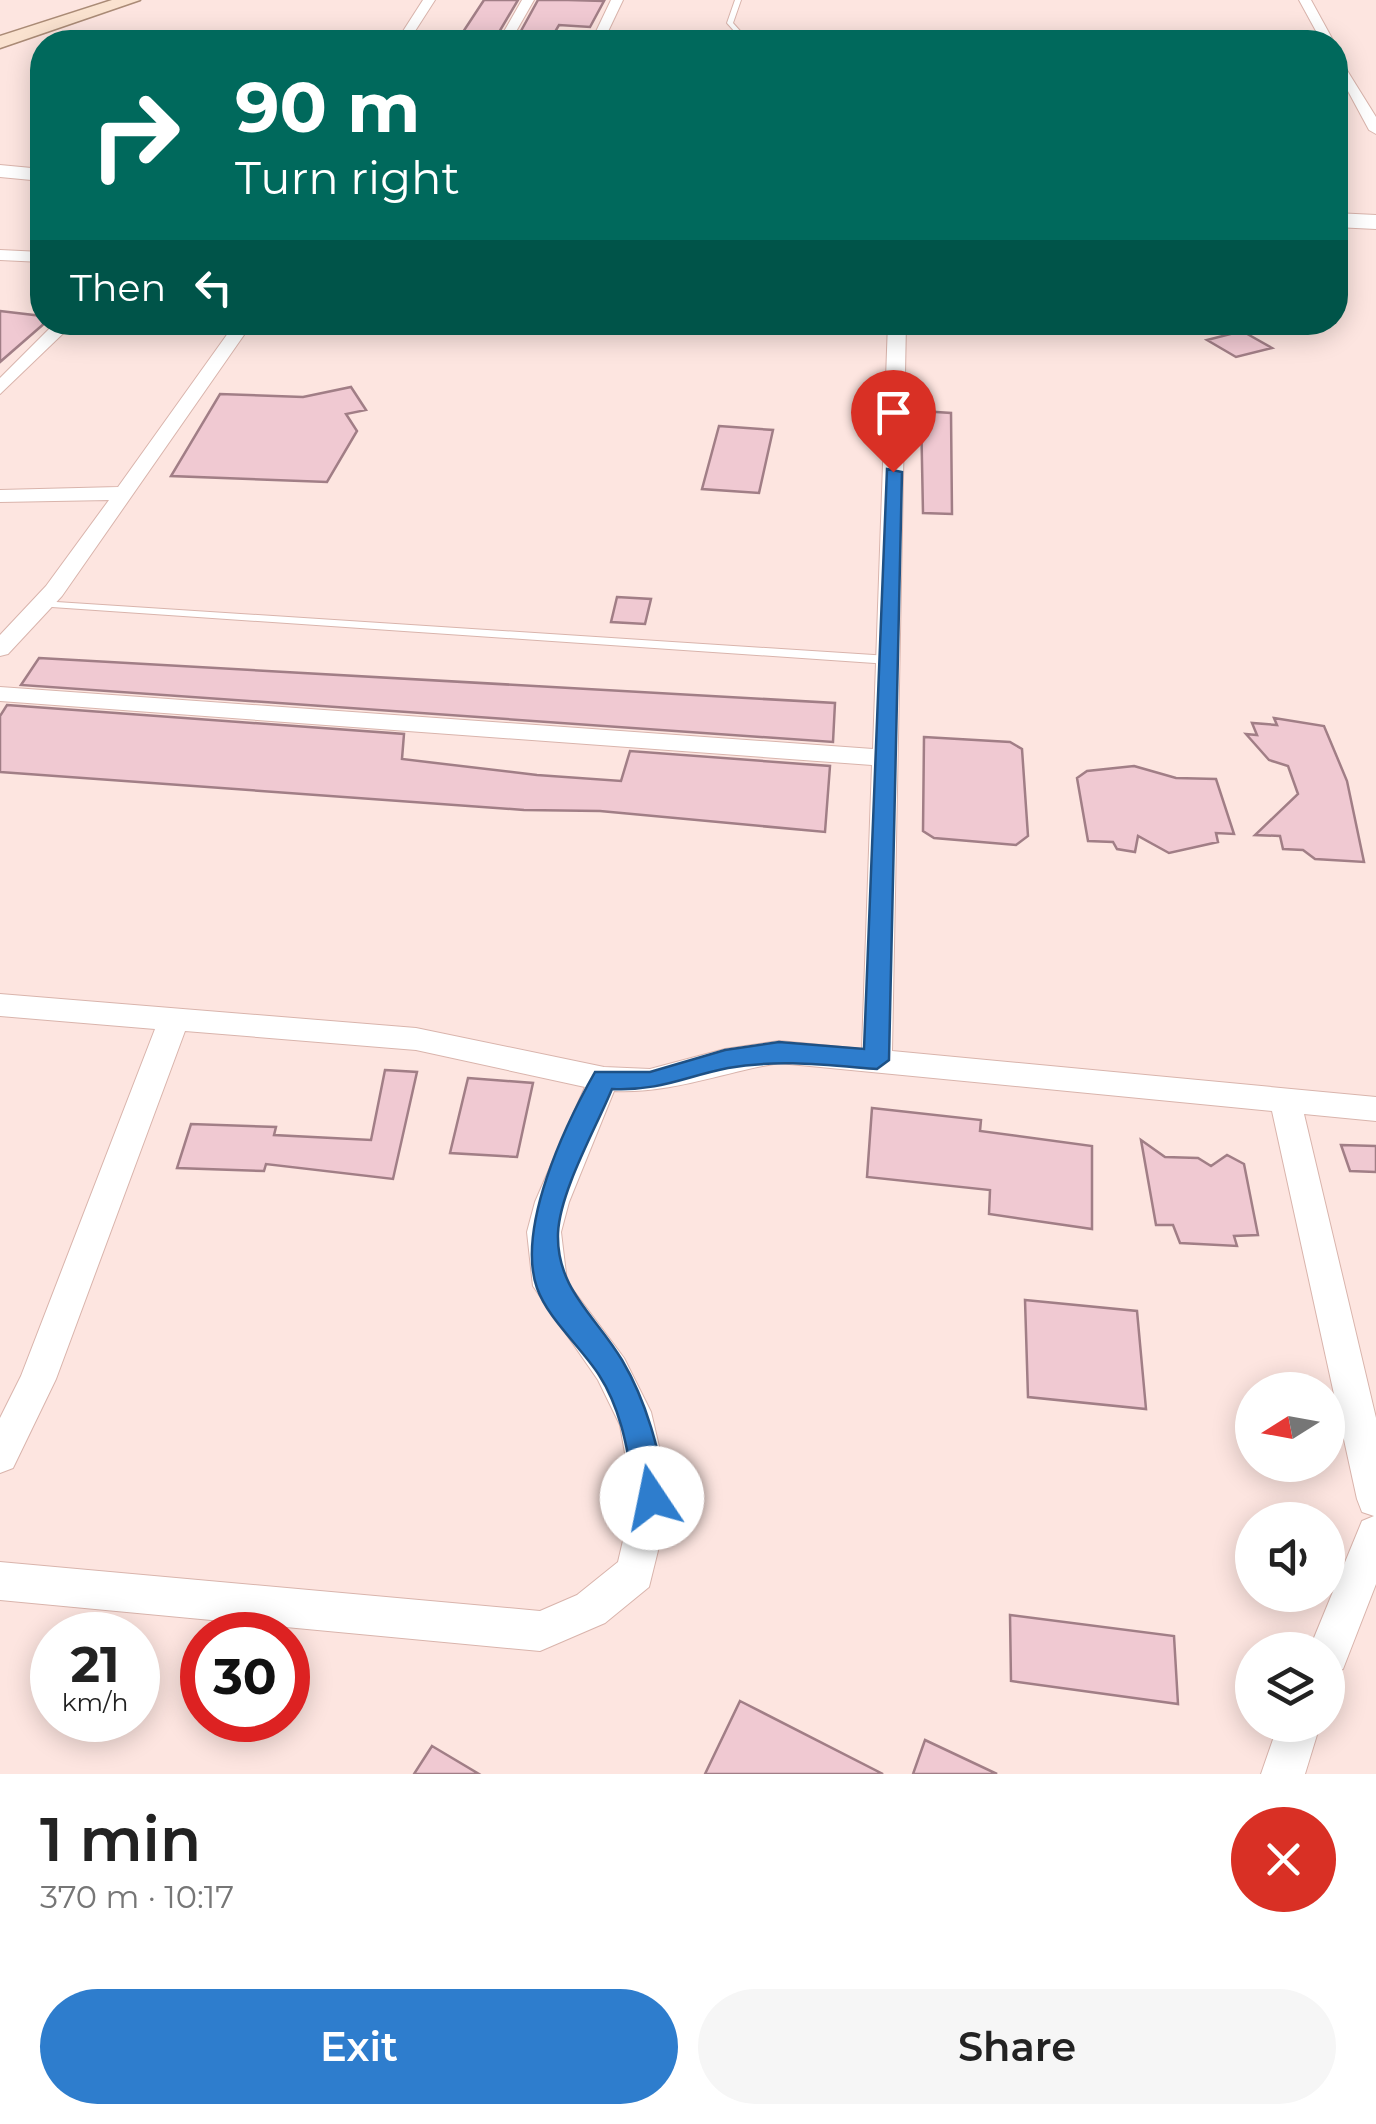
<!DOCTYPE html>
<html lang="en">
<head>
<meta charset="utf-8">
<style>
	:root { --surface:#fff; --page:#f6f6f6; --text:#222; --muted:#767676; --accent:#2e7dcd }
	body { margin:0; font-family:Montserrat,sans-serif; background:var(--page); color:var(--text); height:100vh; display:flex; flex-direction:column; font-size:38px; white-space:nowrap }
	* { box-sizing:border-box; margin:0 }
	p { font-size:32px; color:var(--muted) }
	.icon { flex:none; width:55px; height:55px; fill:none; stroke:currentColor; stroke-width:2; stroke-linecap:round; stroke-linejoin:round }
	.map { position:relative; height:1774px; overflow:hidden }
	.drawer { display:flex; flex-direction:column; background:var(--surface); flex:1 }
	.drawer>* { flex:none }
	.banner { position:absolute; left:30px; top:30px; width:1318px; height:305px; border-radius:40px; box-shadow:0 5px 25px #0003; background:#00695c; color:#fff; overflow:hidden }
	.needle { width:65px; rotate:259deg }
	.fabs { position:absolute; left:1235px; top:1372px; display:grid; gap:20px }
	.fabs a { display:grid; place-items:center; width:110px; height:110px; border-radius:50%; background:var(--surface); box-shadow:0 5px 25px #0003; font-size:50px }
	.speed { position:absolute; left:30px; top:1612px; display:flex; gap:20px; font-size:50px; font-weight:700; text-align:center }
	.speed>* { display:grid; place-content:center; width:130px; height:130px; border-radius:50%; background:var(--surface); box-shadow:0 5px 25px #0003; line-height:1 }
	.speed small { font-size:25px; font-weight:400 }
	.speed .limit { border:15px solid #d22; background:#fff; color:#111 }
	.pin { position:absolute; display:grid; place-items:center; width:85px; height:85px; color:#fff; margin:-102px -42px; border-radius:50% 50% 50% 0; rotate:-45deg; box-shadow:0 0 10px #0007 }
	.pin .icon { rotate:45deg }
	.me { position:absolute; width:110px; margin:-55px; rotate:349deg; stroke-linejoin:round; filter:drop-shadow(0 0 8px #0008) }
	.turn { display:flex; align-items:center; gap:35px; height:210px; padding:0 40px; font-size:45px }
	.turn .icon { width:130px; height:130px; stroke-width:2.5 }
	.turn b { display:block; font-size:70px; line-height:85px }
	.then { display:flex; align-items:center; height:95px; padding:0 40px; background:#0003; gap:20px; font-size:38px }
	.round { display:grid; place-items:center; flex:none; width:105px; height:105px; border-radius:52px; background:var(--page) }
	.head { display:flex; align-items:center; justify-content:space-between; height:170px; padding:0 40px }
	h1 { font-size:60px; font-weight:600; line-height:75px }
	.primary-button { display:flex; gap:20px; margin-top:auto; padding:20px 40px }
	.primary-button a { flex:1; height:115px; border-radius:60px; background:var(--accent); color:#fff; font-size:40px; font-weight:600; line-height:115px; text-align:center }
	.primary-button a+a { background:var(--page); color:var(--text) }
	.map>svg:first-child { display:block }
</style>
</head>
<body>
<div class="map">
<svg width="1376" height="1774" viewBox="0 0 1376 1774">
	<rect width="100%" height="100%" fill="#fde5e0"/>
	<path fill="#f0c9d2" stroke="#a17e86" stroke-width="2.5" d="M484,0H518L495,39L459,38Z
		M538,0H568L604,1L590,27L559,25L549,42H519L516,40Z
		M0,311L42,316L46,322L0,362Z
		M1242,331L1272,348L1236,357L1207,340Z
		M351,387L366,410L346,414L357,431L327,482L171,476L220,394L303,397Z
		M921,411L951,413L952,514L923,513Z
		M719,426L773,430L759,493L702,489Z
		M617,597L651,599L645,624L611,622Z
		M39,658L835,703L833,742L21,685Z
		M7,705L404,734L402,759L537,775L621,781L630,751L830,766L825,832L600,811L524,810L0,772V716Z
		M1274,718L1324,726L1347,781L1364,862L1315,859L1303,850L1283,849L1280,836L1255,835L1298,794L1288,766L1269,760L1246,734L1257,735L1252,723L1277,725Z
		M924,737L1010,742L1022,749L1028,836L1016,845L934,838L923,831Z
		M1134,766L1176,778L1216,779L1234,834L1216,833L1218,842L1169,853L1138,836L1135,852L1117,849L1113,842L1088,841L1077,778L1087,771Z
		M385,1070L417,1072L393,1179L266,1164L264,1171L177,1168L191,1124L276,1127L274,1135L371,1140Z
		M468,1078L533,1083L517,1157L450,1153Z
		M872,1108L981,1120L980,1131L1092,1146V1229L989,1214L990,1190L867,1177Z
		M1141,1140L1165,1157L1198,1158L1211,1166L1227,1155L1244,1164L1258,1235L1234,1236L1237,1246L1180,1243L1173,1225H1156Z
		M1341,1145L1376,1146V1172L1350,1171Z
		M1025,1300L1137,1311L1146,1409L1028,1397Z
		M1010,1615L1174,1636L1178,1704L1011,1681Z
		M740,1701L883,1774H705Z
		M925,1740L997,1774H913Z
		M432,1746L479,1774H414Z"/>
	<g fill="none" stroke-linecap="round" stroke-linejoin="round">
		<g stroke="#d9b4ac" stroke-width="2">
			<path id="service" d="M735,0H741L733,23L750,42H744L727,23Z
				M41,601L889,656L895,660L889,664L37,606V602Z"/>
		</g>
		<g stroke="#d9b4ac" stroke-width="2">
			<path id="minor" d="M423,0H435L408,42H396Z
				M522,0H534L510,42H498Z
				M611,0H623L603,42H591Z
				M1299,0H1311L1334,42H1322Z
				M1335,51L1376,117V134L1369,130L1335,67Z
				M0,250L42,252V262L0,260Z
				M56,322H75L0,394V378Z
				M236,322H253L62,596L8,654L0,656V635L46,586L109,500L0,502V490L118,487Z
				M888,322H906L892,1051L1376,1097V1121L1304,1114L1376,1418V1584L1343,1669L1328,1674V1650H1309L1362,1521L1374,1516L1362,1512L1357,1499L1272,1111L779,1063C724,1072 670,1094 614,1091L569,1202L561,1232L567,1282L624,1358L651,1412L671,1498L649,1587L605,1623L540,1651L0,1600V1562L540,1611L577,1595L618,1562L633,1498L620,1425L598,1380L533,1286L527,1232L535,1202L585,1087L416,1050L185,1031L56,1379L13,1468L0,1473V1418L21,1376L155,1029L0,1016V994L416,1028L604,1067L650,1069L725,1049L779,1041L862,1049L872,765L0,701V687L873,749Z
				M1278,1725H1320L1305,1774H1261Z"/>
		</g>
		<g stroke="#d9b4ac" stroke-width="2">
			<path id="secondary" d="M0,165L42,169V181L0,177Z
				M1335,213L1376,215V229L1335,227Z"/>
		</g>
		<g stroke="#aa8b76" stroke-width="3">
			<path id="primary" d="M112,0H140L0,48V36Z"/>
		</g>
		<use href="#service" fill="#fff" fill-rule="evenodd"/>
		<use href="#minor" fill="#fff" fill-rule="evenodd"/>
		<use href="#secondary" fill="#fff" fill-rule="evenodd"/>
		<use href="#primary" fill="#fae2cf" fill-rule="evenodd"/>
	</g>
	<path fill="#2e7dcd" stroke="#1e5185" stroke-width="2.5" d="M887,469L902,472L889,1060L877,1069C826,1065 778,1059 728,1068C683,1077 661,1091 612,1089C596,1128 560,1191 558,1233C556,1289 596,1316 622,1360C648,1404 658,1449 668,1498L663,1508L652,1513L641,1508L636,1498C628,1455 623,1412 599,1375C581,1347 548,1319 537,1288C516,1228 565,1125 595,1072H650L725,1050L779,1042L864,1049Z"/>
</svg>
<div class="fabs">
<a><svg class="needle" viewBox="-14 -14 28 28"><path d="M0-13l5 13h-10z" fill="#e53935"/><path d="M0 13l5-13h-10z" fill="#767676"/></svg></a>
<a><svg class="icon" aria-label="sound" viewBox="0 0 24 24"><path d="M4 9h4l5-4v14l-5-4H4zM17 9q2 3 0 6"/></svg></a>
<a><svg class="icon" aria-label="layers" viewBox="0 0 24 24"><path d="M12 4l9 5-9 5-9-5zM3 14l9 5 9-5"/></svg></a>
</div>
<div class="speed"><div>21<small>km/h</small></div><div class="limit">30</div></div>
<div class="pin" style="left:893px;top:472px;background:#d93025"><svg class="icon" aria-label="arrive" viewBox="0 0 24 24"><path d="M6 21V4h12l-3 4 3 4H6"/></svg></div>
<svg class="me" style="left:652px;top:1498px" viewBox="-20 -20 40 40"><circle r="19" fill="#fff"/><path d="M0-13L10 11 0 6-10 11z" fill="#2e7dcd"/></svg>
<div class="banner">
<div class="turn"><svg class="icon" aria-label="right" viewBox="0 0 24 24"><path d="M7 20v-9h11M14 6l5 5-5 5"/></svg><div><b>90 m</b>Turn right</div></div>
<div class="then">Then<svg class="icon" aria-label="left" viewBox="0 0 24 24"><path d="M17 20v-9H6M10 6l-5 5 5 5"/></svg></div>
</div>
</div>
<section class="drawer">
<div class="head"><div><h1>1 min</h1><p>370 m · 10:17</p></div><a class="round" style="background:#d93025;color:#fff"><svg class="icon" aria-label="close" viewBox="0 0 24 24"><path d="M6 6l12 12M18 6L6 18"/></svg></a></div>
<div class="primary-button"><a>Exit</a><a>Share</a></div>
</section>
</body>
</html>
